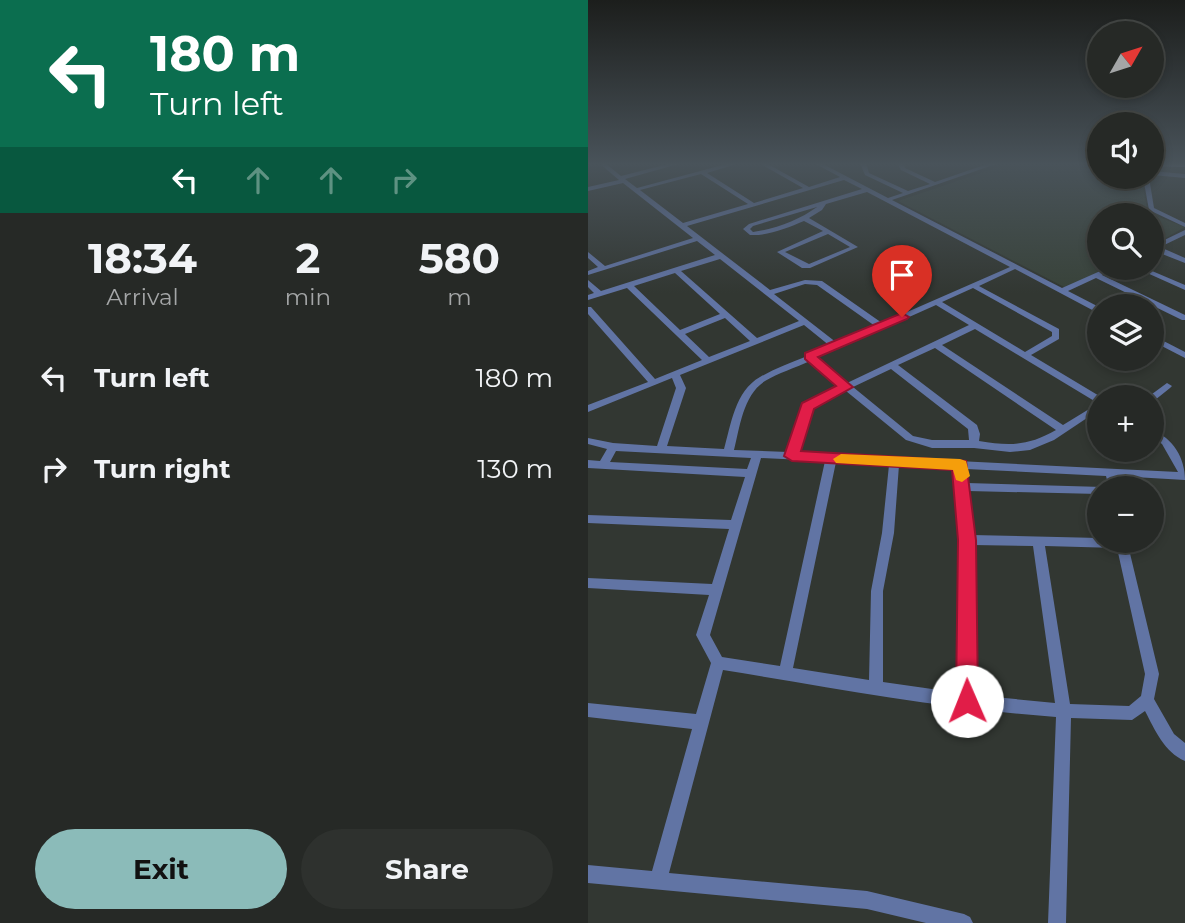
<!DOCTYPE html>
<html lang="en">
<head>
<meta charset="utf-8">
<style>
	:root { --surface:#262926; --page:#2e312e; --text:#f1f3f6; --muted:#a4a6a7; --line:#424543; --accent:#8bbbb9 }
	body { margin:0; font-family:Montserrat,sans-serif; background:var(--page); color:var(--text); height:100vh; display:flex; flex-direction:column; font-size:26px; white-space:nowrap }
	* { box-sizing:border-box; margin:0 }
	p { font-size:23px; color:var(--muted) }
	.icon { flex:none; width:38px; height:38px; fill:none; stroke:currentColor; stroke-width:2; stroke-linecap:round; stroke-linejoin:round }
	.map { position:relative; flex:1; overflow:hidden }
	.details { display:flex; flex-direction:column; background:var(--surface); width:588px }
	.details>* { flex:none }
	.top-card { background:#0b6e4f; color:#fff; overflow:hidden }
	.needle { width:46px; rotate:51deg }
	.controls { position:absolute; left:499px; top:21px; display:grid; gap:14px }
	.controls a { display:grid; place-items:center; width:77px; height:77px; border-radius:50%; background:var(--surface); box-shadow:0 4px 10px #0003,0 0 0 2px var(--line); font-size:35px }
	.pin { position:absolute; display:grid; place-items:center; width:60px; height:60px; color:#fff; margin:-72px -30px; border-radius:50% 50% 50% 0; rotate:-45deg; box-shadow:0 0 7px #0007 }
	.pin .icon { rotate:45deg }
	.me { position:absolute; width:77px; margin:-38px; rotate:359deg; stroke-linejoin:round; filter:drop-shadow(0 0 5px #0008) }
	.turn { display:flex; align-items:center; gap:24px; height:147px; padding:0 35px; font-size:32px }
	.turn .icon { width:91px; height:91px; stroke-width:2.5 }
	.turn b { display:block; font-size:49px; line-height:60px }
	.lanes { display:flex; align-items:center; height:66px; padding:0 35px; background:#0003; justify-content:center; gap:35px; direction:ltr }
	.lanes .off { opacity:.35 }
	.eta { display:flex; justify-content:space-evenly; align-items:center; height:119px; text-align:center }
	.eta b { font-size:42px; font-weight:700; line-height:49px }
	.button { display:flex; gap:14px; margin-top:auto; padding:14px 35px }
	.button a { flex:1; height:80px; border-radius:42px; background:var(--accent); color:#111; font-size:28px; font-weight:700; line-height:80px; text-align:center }
	.button a+a { background:var(--page); color:var(--text) }
	ul { padding:0; list-style:none }
	li { display:flex; align-items:center; gap:21px; height:91px; padding:0 35px }
	li div { flex:1 }
	li b { display:block; font-size:26px }
	li em { font-style:normal }
	main { display:flex; flex:1; min-height:0 }
	.map>svg:first-child { display:block }
</style>
</head>
<body>
<main>
<section class="details">
<div class="top-card">
<div class="turn"><svg class="icon" aria-label="left" viewBox="0 0 24 24"><path d="M17 20v-9H6M10 6l-5 5 5 5"/></svg><div><b>180 m</b>Turn left</div></div>
<div class="lanes"><svg class="icon" aria-label="left" viewBox="0 0 24 24"><path d="M17 20v-9H6M10 6l-5 5 5 5"/></svg><svg class="icon off" aria-label="ahead" viewBox="0 0 24 24"><path d="M12 20V5M6 11l6-6 6 6"/></svg><svg class="icon off" aria-label="ahead" viewBox="0 0 24 24"><path d="M12 20V5M6 11l6-6 6 6"/></svg><svg class="icon off" aria-label="right" viewBox="0 0 24 24"><path d="M7 20v-9h11M14 6l5 5-5 5"/></svg></div>
</div>
<div class="eta">
<div><b>18:34</b><p>Arrival</p></div>
<div><b>2</b><p>min</p></div>
<div><b>580</b><p>m</p></div>
</div>
<ul>
<li><svg class="icon" aria-label="left" viewBox="0 0 24 24"><path d="M17 20v-9H6M10 6l-5 5 5 5"/></svg><div><b>Turn left</b></div><em>180 m</em></li>
<li><svg class="icon" aria-label="right" viewBox="0 0 24 24"><path d="M7 20v-9h11M14 6l5 5-5 5"/></svg><div><b>Turn right</b></div><em>130 m</em></li>
</ul>
<div class="button"><a>Exit</a><a>Share</a></div>
</section>
<div class="map">
<svg width="597" height="923" viewBox="0 0 597 923">
	<rect width="100%" height="100%" fill="#323732"/>
	<path fill="#384239" d="M422,163H452L511,170V177H553L560,213L597,227L564,246V215H511V268H519L478,288L310,201Z"/>
	<g fill="none" stroke-linecap="round" stroke-linejoin="round">
		<path fill="#6174a4" fill-rule="evenodd" d="M11,163H17L33,176L84,163H94L37,179L49,188L142,163H152L119,173L166,203L215,188L171,163H178L221,187L252,177L226,163H233L300,198L315,193L277,175L272,163H278L281,173L320,191L342,184L313,170L309,163H315L317,168L347,182L402,163H411L304,200L474,288L519,268H527L514,275L597,315V320H594L508,278L480,291L511,307V312H508L427,269L391,286L471,329V339L443,355L513,397H511V410L466,440L442,450L422,452L386,448H344L318,440L258,391L226,406L210,453L590,472L574,444L564,437V430C585,438 597,458 597,480L529,476L531,488H521L518,476L378,469L379,483L515,487L511,488V494L380,491L384,535L511,538V541H539L571,674L566,699L586,734L597,743V761C576,752 567,730 557,711L544,720L483,718L478,923H460L468,717C356,709 246,688 135,670L81,873L279,891L376,914L382,917L385,923H338L279,909L0,883V865L64,871L104,729L0,717V703L108,714L123,663L108,635L121,595L0,588V578L124,584L141,529L0,523V515L143,520L157,477L0,468V460L12,461L19,449L0,444V438L25,443L69,446L88,388L84,378L0,412V405L60,382L0,314V307H3L67,379L114,360L39,288L0,300V295L6,293L0,287V280L13,291L127,255L109,241L0,275V271L10,267L0,258V252L17,266L105,238L35,183L0,191V187L31,180ZM113,174L160,204L95,223L52,190ZM256,180L274,189L161,224L155,229L162,235C180,236 199,228 216,221L235,231L189,252L214,268H222L270,247L221,218L234,210L238,204L279,192L422,267L294,323L234,281L217,280L182,290L99,226ZM229,207C211,220 188,229 165,232L162,229L165,226ZM240,234L262,247L221,264L197,252ZM132,259L211,321L169,338L93,271ZM87,273L132,314L92,330L46,286ZM217,284L229,285L287,326L249,343L186,294ZM385,288L464,332V336L437,352L354,302ZM348,305L381,325L259,383L229,358ZM137,318L162,341L121,357L97,334ZM216,325L242,346L223,354H218L217,357C202,363 186,369 172,377C147,391 143,425 136,449L79,446L98,388L92,375ZM387,329L508,402L511,403L475,425L354,345ZM347,348L468,430C440,446 422,446 391,441L392,434L389,425L310,365ZM222,361L252,386L219,402L200,452L146,450C152,427 155,395 177,381C190,373 207,368 222,361ZM303,369L380,429L381,440H344L325,436L265,387ZM28,451L163,458L159,469L22,462ZM173,458L237,461L192,666L134,657L122,635ZM248,462L301,465L294,533L283,591L281,680L205,668ZM311,465L367,468L373,540L372,693L295,682V591L306,533ZM385,545L445,546L467,703L386,695ZM457,546L529,548L557,674L553,696L541,706L482,704Z
			M564,171L597,174V178L564,175Z
			M555,177H561L566,208L597,223V227L561,210Z
			M597,230V235L572,247L597,258V263L564,250V246Z
			M548,268H557L597,285V290Z
			M564,335L597,352V358L564,341Z
			M579,383L584,386L582,388L567,400L564,401V397H560Z"/>
		<path fill="#9cb4ee" fill-rule="evenodd" d="M564,163H597V167L564,166Z"/>
	</g>
	<linearGradient id="sky" x2="0" y2="1"><stop stop-color="#1c1e1c"/><stop offset="0.56" stop-color="#49535a"/><stop offset="1" stop-color="#49535a" stop-opacity="0"/></linearGradient>
	<rect width="597" height="293" fill="url(#sky)"/>
	<path fill="#e11d48" stroke="#92132f" stroke-width="2" d="M314,313L321,317L319,319L230,357L265,387L226,409L213,451L378,461L388,540L390,701L387,709L379,712L371,709L368,701L370,540L364,470L204,461L196,456L214,403L248,386L217,359V353Z"/>
	<path fill="#f59e0b" d="M253,454L372,459L378,461L382,476L374,482L368,480L365,470L248,463L245,459Z"/>
</svg>
<div class="controls">
<a><svg class="needle" viewBox="-14 -14 28 28"><path d="M0-13l5 13h-10z" fill="#e53935"/><path d="M0 13l5-13h-10z" fill="#a4a6a7"/></svg></a>
<a><svg class="icon" aria-label="sound" viewBox="0 0 24 24"><path d="M4 9h4l5-4v14l-5-4H4zM17 9q2 3 0 6"/></svg></a>
<a><svg class="icon" aria-label="search" viewBox="0 0 24 24"><circle cx="10" cy="10" r="6"/><path d="M15 15l6 6"/></svg></a>
<a><svg class="icon" aria-label="layers" viewBox="0 0 24 24"><path d="M12 4l9 5-9 5-9-5zM3 14l9 5 9-5"/></svg></a>
<a>+</a>
<a>−</a>
</div>
<div class="pin" style="left:314px;top:317px;background:#d93025"><svg class="icon" aria-label="arrive" viewBox="0 0 24 24"><path d="M6 21V4h12l-3 4 3 4H6"/></svg></div>
<svg class="me" style="left:379px;top:701px" viewBox="-20 -20 40 40"><circle r="19" fill="#fff"/><path d="M0-13L10 11 0 6-10 11z" fill="#e11d48"/></svg>
</div>
</main>
</body>
</html>
